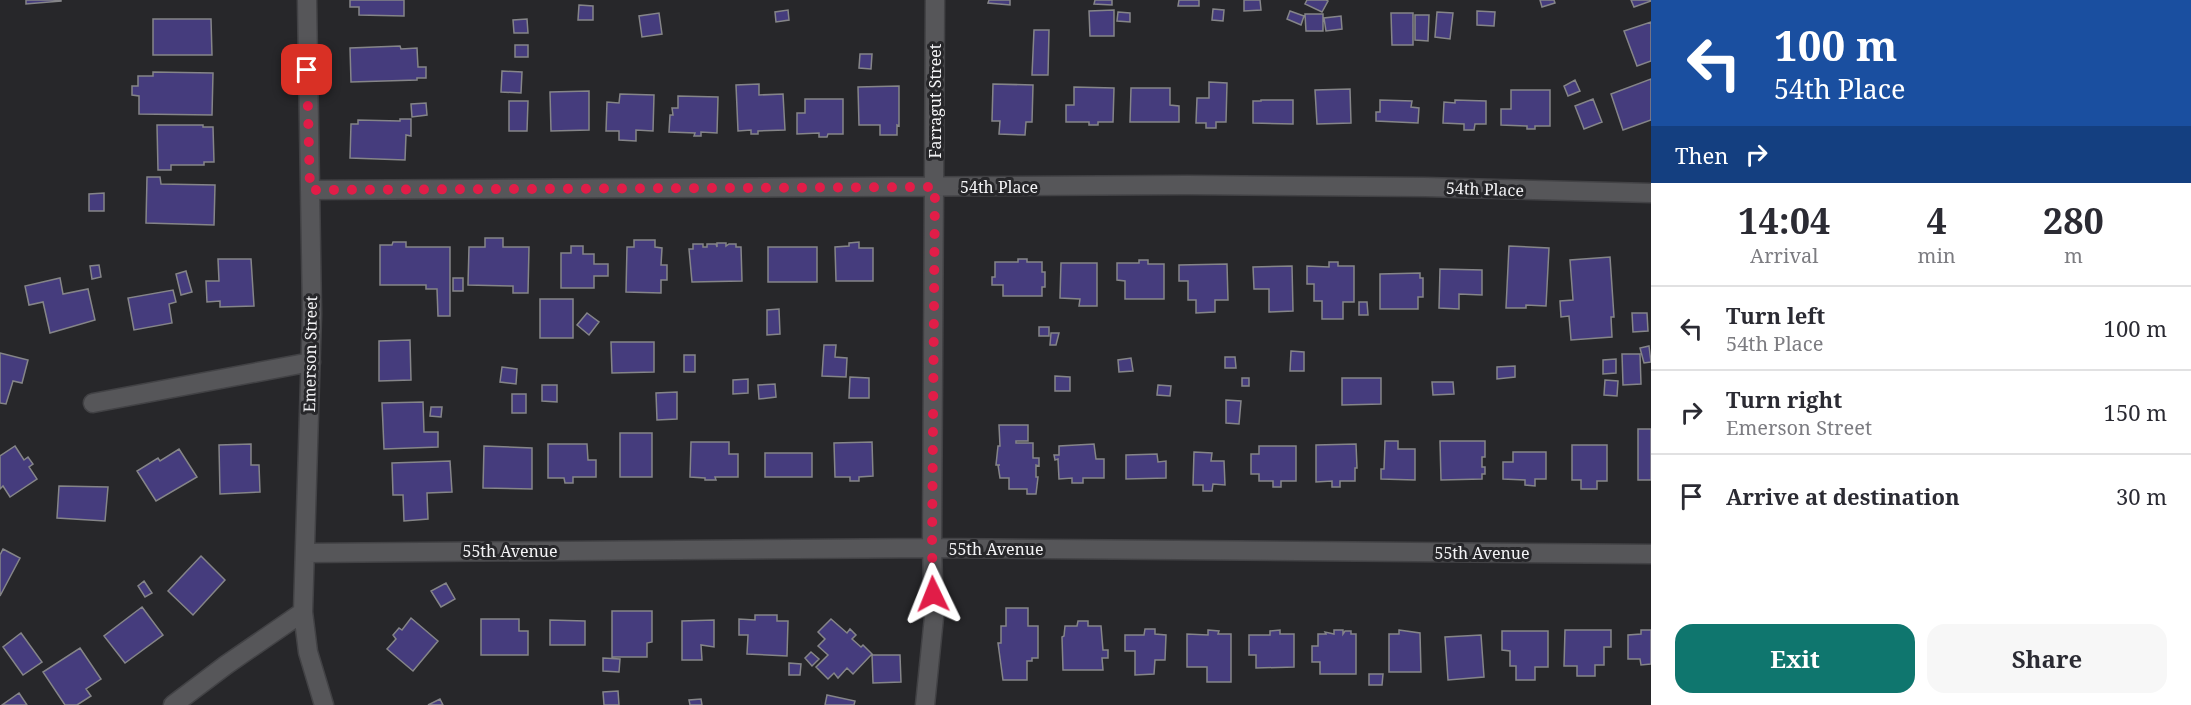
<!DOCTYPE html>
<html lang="en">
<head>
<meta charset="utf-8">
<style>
	:root { --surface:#fff; --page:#f7f7f7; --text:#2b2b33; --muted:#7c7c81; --line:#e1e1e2; --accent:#0f766e }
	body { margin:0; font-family:"Noto Serif",serif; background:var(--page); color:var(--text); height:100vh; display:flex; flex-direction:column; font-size:22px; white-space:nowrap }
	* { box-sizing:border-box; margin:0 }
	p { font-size:20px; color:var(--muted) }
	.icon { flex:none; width:33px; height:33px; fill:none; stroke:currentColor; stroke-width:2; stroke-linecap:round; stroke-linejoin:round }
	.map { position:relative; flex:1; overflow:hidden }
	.details { display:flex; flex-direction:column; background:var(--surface); width:540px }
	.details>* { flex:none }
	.top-card { background:#1a4fa0; color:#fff; overflow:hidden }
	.pin { position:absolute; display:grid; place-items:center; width:51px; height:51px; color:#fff; margin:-26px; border-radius:12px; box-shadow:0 3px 9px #0006 }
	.me { position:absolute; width:66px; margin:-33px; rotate:358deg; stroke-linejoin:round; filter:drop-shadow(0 0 4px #0008) }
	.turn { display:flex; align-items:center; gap:21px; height:126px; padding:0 24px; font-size:27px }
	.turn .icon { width:78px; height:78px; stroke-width:2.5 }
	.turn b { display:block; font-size:42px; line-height:51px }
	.then { display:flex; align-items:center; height:57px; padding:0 24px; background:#0003; gap:12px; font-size:22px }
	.eta { display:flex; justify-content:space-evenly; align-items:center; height:102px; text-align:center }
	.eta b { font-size:36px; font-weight:700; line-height:42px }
	.primary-button { display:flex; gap:12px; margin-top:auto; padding:12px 24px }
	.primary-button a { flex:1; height:69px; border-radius:18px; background:var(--accent); color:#fff; font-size:24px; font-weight:700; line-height:69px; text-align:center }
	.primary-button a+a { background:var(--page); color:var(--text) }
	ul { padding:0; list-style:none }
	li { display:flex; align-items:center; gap:18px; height:84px; padding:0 24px; border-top:2px solid var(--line) }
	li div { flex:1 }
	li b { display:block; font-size:22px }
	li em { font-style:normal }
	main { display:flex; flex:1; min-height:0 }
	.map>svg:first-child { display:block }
</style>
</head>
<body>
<main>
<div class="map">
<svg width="1651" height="705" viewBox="0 0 1651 705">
	<rect width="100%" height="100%" fill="#27272a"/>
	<path fill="#453c7d" stroke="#858588" stroke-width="1.5" d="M26,0H61V1L26,4Z
		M350,0H404V16L359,15V7H350Z
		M989,0H1010V5L988,3Z
		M1095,0H1112V5L1094,4Z
		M1179,0H1199V6H1178Z
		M1244,0H1260L1261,10L1244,11Z
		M1307,0H1326L1328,1L1322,12L1305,4Z
		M1540,0H1554L1555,3L1542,7Z
		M1631,0H1651V1L1634,7Z
		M579,5L593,6V20H578Z
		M1213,9L1224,10L1223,21L1212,20Z
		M788,10L789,20L776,22L775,12Z
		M1114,10V36H1090L1089,11Z
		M1290,11L1304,16L1301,25L1287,19Z
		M1477,11L1495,12L1494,26L1477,25Z
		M1118,12L1130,13V22L1117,21Z
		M1437,12L1453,13L1450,39L1435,37Z
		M659,13L662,34L642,37L639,16Z
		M1391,13H1413V45H1392Z
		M1305,14H1323V31H1306Z
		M1415,15H1429L1428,41L1415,40Z
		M1341,16L1342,29L1326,31L1324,18Z
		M153,19H211L212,55H153Z
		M527,19L528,33H514L513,20Z
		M1651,22V61L1637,66L1624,31Z
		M1034,30H1049L1048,75H1032Z
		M515,45H528V57H515Z
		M400,46L401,49L417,48L418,67H426V78H417V80L351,82L350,48Z
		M860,54H872L871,69L859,68Z
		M502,71L522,72L521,93L501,92Z
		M153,72L213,73L212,115L139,114V96L132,95V86H138V76H153Z
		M1651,79V120L1623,130L1611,94Z
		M1575,80L1580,91L1568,96L1564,86Z
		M1209,82L1227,83L1226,122H1216V128H1206V123H1196L1197,98H1209Z
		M759,84V95L783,94L785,130L758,131V134H751V130L738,131L736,85Z
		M993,84L1033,85L1032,122H1026L1025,135L999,134L1000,121H992Z
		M899,86V126L897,125V135H880V125H859L858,87Z
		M1074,87L1114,88L1113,122H1098V125H1089V122H1066V105H1074Z
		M1131,88H1170V105L1179,106V122H1130Z
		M1350,89L1351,123L1317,124L1315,90Z
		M1511,90H1550V126H1535V129H1527V126L1501,125V109H1511Z
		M589,91V130L551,131L550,92Z
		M620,94L654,95L653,131L636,130V141L619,140V131H606L607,102L619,103Z
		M678,96L718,97L717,133L701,132V136H694L695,133L669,132L670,115H673L672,108H678Z
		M805,99H843V134H828L827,137H819V133L797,134V113H805Z
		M1593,99L1602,122L1584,129L1575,106Z
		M1261,100H1293V124L1253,123V101H1261Z
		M1380,100L1412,101L1411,107L1419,108L1418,123L1376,121V112H1380Z
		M1455,100L1486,101V124H1475L1474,130H1464V124L1443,123L1444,102L1455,103Z
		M509,101H528L527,131H509Z
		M426,103L427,115L412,117L411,104Z
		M400,119H411V136L406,135L405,160L350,158L351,124H358V120L400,121Z
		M157,125H203V127H213L214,162H204V165H171V170H158Z
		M147,177H160L161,184L215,185L214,225L146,223Z
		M104,193V211H89V194Z
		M485,238H503V247H529L528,293H513V286L468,285L469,247H485Z
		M634,240H655V247L662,248L661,265H667V280H661V293L626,292L627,247H634Z
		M393,242H406V247H450V316H438L437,289H426V285H380V245H392Z
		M859,242V248H873V281H836L835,247L849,246V243Z
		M717,243H726V246L729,244H736V247H741L742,281L692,282L689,249H693V244H703V247H707V244H716L717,247Z
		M571,246H583V254H594V264H608V276H594V288H561V253H571Z
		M1509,246L1549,248L1546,306L1526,305V308H1506Z
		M768,247H817V282H768Z
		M1610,257L1614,317H1611L1612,337L1571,340L1569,316L1561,317L1560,301L1573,300L1570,260Z
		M218,259H251L254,306L220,307V301L207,302L206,281H219Z
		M1018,259H1027V262H1042V272H1045V287H1042V296H1003V285H992V277H995V262H1018Z
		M1139,260H1148V264H1164V299H1125V281L1117,280V263H1139Z
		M1329,262H1338V266H1354V302H1343V319H1322V301H1314V284H1307V266L1329,267Z
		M1061,263H1097V306H1079L1080,299L1060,298Z
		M1227,264L1228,300H1215V312L1196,313V300H1188V281H1179V265Z
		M99,265L101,277L92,279L90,266Z
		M1292,266L1293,311L1269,312V289H1254L1253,267Z
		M1440,269L1482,270V295L1459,294V309L1439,308Z
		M186,271L192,292L181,295L176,274Z
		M1420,273V278H1423V297H1418V309H1380V274Z
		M60,278L63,294L88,289L95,320L50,333L43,302L29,305L25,286Z
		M453,278H463V291H453Z
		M173,290L176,302L169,304L172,323L134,330L128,298Z
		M540,299H573V338H540Z
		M1359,302H1367L1368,315H1359Z
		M779,309L780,334L767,335V310Z
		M587,313L599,322L589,335L577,325Z
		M1632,313H1647L1648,331L1633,332Z
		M1039,327H1049V336H1039Z
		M1051,333H1059L1056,345H1050Z
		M410,340L411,380L379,381V341Z
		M611,342H654V372L612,373Z
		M824,345H836L835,357L847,358L846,377L822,376Z
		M1649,346L1651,362L1644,363L1640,348Z
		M1291,351L1304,352V371H1290Z
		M0,353L28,360L22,383L13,381L6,404L0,403Z
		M1622,354H1640L1641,384L1623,385Z
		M684,355H695V372H684Z
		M1225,357H1235L1236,368H1225Z
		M1131,358L1133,371L1119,372L1118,360Z
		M1616,359V373L1603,374V360Z
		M1515,366V377L1497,379V367Z
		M502,367L517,369L516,384L500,382Z
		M1055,376L1070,377V391H1055Z
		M850,377L869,378V398H849Z
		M1242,378H1249V386H1242Z
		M1342,378H1381V404L1342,405Z
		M748,379V393L733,394V380Z
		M1605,380L1618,381L1617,396L1604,395Z
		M1432,382H1453L1454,394L1433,395Z
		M775,384L776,397L759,399L758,385Z
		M542,385H557V402L542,401Z
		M1158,385L1171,386L1170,396L1157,395Z
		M677,392V419L657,420L656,393Z
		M512,394H526V413H512Z
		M1226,400L1241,401L1239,424L1226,423Z
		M423,402L424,432H438V447L384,449L382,403Z
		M431,407H442L441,417L430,416Z
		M999,425H1028V441H1016V443H1033V458H1039V466L1036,465V477H1038L1036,494H1027V489H1009V478H1000L998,465H1000H996L998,446H1000Z
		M1638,429H1651V480H1638Z
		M620,433H652V477H620Z
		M1385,441H1398V449H1415V480L1381,479V469H1384Z
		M1440,441H1485V457H1482V467H1485V474H1482V479L1441,480Z
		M691,442H729V454H738V477H715L716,480H705V478L690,477Z
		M872,442L873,476L859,477V481H850V477H835L834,443Z
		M251,444V465H259L260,492L220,494L219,445Z
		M548,444H587L588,460H596V477H573V483H565L564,478H548Z
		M1094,444L1096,459H1104V478H1083V483H1072V478L1059,479L1058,459L1055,460L1054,455H1059V446Z
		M1356,444L1357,468H1355V481H1340V487H1332V481L1316,482V445Z
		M1572,445H1607V481H1597V489H1581V480H1572Z
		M15,446L24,460L28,457L33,464L29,467L37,479L10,497L3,486L0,489V456Z
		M484,446L532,448V489L483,488Z
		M1259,446H1296V481H1281V487H1273V481H1259V474H1251V454H1259Z
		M179,449L197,477L156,501L137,471L158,458L160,461Z
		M1194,452L1212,453L1211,461H1224L1225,485L1213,484L1212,491H1203V485H1193Z
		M1513,452H1546V479H1535V486L1525,485V480L1503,479V462H1513Z
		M765,453H812V477H765Z
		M1157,454L1158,462L1166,461V478L1126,479V455Z
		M450,461L452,492L427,493L428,519L404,521L403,495H393L392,463Z
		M59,486L108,487L105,521L57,518Z
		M3,549L20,558L0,596V555Z
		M201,556L225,580L193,615L168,591Z
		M144,581L152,593L145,597L138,586Z
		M446,583L455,599L441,607L431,591Z
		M142,607L163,635L125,663L104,636Z
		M1006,608H1028V626H1038V658H1032V661H1027V680H1003L998,643H1001V626H1006Z
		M612,611H652V642L647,643V657H612Z
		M755,615H777V621H788L787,656L747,654L748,635H739V619L755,620Z
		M411,618L438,641L413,671L387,649L396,639L393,635L399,628L402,630Z
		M481,619H519V631H528V655H481Z
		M831,619L847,633L850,629L856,635L852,639L861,647L863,645L872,654L853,674L847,668L838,678L834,673L828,679L816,667L828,655L818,646L825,639L818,632Z
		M550,620L585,621V645H550Z
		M714,620V647L701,645L702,660H682V621Z
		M1078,621H1088V626H1101L1103,650H1108V658H1102L1103,670H1063L1062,637L1064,636L1065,626H1077Z
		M1145,629H1155V634L1166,635L1165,660H1155L1154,674L1135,675V651H1125V635H1144Z
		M1208,630L1219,631L1218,634H1231V682H1207V667H1187V634L1208,635Z
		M1280,630V634H1294V667L1256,668V655H1249V635H1270V631Z
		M1334,630H1343V634L1345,631H1351V634H1356V674H1320V662H1312V646H1318V634H1326L1325,632L1334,634Z
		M1399,630L1420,633L1421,672H1389V634H1399Z
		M1565,630H1611V647H1604V665H1595V676H1577V666H1564Z
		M1641,630H1651V664L1641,665L1640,659H1628V635L1641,634Z
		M1502,631H1548V667H1535V680H1516V666H1510V651L1502,650Z
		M21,633L42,662L23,675L3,647Z
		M1481,635L1484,677L1448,680L1445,637Z
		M80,648L101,679L86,689L91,696L77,705H65L43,672Z
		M811,652L819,659L812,666L805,658Z
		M872,655H900L901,682L873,683Z
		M603,658L620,659L619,672L603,671Z
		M789,663L801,664L800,675H789Z
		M1369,674H1383L1382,685H1369Z
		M618,691L619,705H604L603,692Z
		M19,693L27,705H2Z
		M827,695L855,701L854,705H825Z
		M440,699L443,705H428Z
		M701,699L702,705H690L689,700Z"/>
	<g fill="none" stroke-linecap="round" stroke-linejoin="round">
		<g stroke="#424245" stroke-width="21">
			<path id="minor" d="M307,0L312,314L303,612L308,652L324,705
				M310,190L1187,185L1425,187L1651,193
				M93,403L311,362
				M306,553L932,548L1651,554
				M173,705L226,665L303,612
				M925,705L934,617L932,548L935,0"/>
		</g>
		<use href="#minor" stroke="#565659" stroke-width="18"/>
	</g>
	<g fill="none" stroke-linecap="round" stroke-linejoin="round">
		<path stroke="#e11d48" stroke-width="10" stroke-dasharray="0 18" d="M307,70L310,190L935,187L932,548L933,594"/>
	</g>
	<g text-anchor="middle" stroke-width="6" stroke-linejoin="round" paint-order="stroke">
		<g font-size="16" fill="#f3f3f5" stroke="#27272a">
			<text transform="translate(935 101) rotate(-90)" y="6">Farragut Street</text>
			<text x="999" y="193">54th Place</text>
			<text transform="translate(1485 189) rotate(2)" y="6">54th Place</text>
			<text transform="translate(310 354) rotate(-89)" y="6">Emerson Street</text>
			<text x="996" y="555">55th Avenue</text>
			<text x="510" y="557">55th Avenue</text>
			<text x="1482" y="559">55th Avenue</text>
		</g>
	</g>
</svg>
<div class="pin" style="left:307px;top:70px;background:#d93025"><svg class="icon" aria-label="arrive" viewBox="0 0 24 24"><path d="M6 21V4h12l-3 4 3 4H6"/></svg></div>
<svg class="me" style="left:933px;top:594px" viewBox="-20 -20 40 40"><path d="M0-17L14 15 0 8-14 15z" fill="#e11d48" stroke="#fff" stroke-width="4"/></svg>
</div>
<section class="details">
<div class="top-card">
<div class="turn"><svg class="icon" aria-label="left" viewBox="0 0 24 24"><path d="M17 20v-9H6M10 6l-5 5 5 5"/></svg><div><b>100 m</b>54th Place</div></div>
<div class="then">Then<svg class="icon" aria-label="right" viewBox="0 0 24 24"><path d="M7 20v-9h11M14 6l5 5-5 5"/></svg></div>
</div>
<div class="eta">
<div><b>14:04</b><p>Arrival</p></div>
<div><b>4</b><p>min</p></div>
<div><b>280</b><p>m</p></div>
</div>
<ul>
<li><svg class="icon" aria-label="left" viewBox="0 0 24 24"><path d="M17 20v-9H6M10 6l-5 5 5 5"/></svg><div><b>Turn left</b><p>54th Place</p></div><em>100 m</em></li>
<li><svg class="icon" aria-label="right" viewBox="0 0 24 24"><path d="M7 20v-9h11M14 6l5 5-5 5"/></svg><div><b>Turn right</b><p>Emerson Street</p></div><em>150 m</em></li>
<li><svg class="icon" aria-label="arrive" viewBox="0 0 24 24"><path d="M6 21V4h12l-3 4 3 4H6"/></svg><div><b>Arrive at destination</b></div><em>30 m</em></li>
</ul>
<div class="primary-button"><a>Exit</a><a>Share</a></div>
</section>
</main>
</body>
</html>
